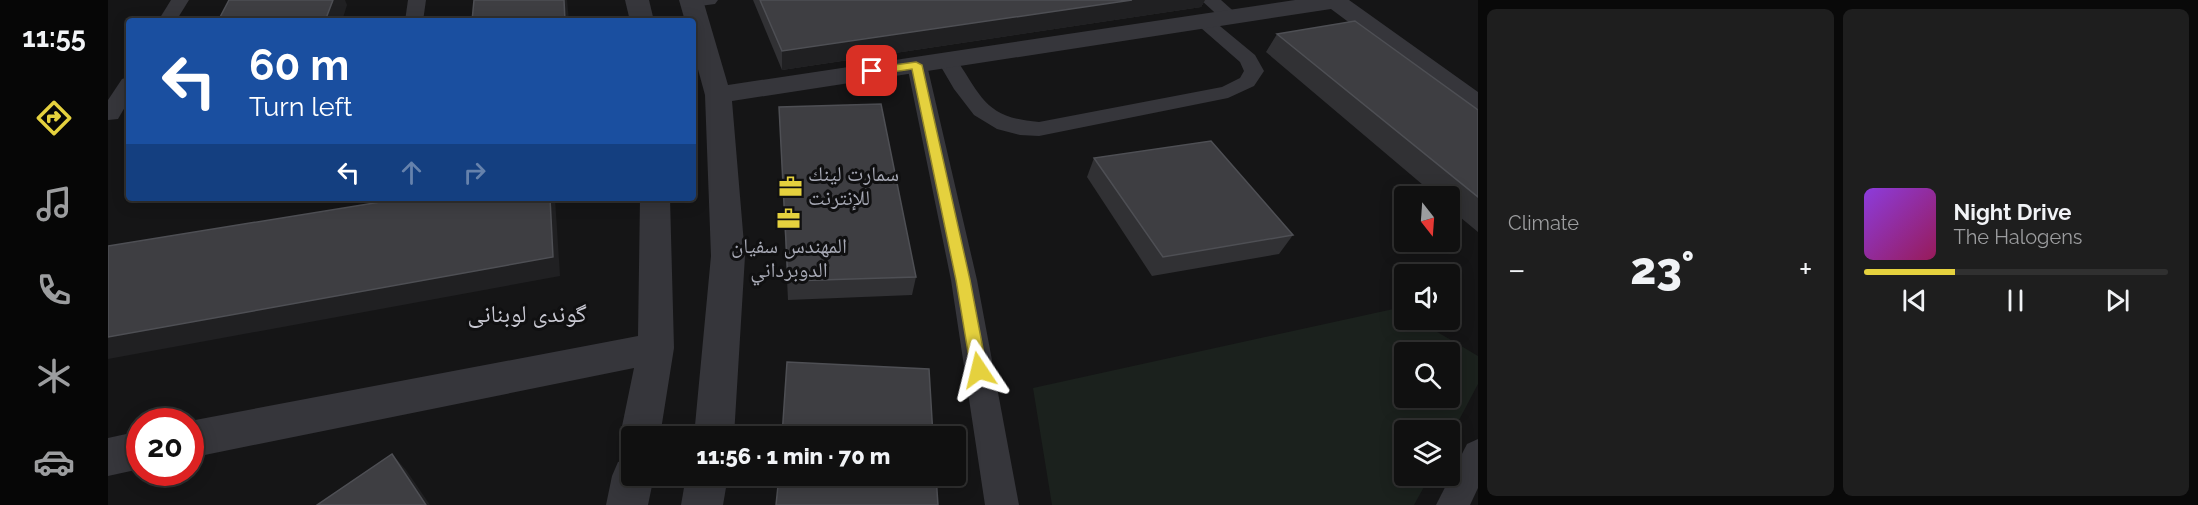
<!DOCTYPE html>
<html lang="en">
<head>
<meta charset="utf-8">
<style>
  body { margin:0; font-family:Raleway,"Noto Naskh Arabic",sans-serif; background:#1e1e1e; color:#f1f3f6; height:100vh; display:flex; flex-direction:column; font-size:22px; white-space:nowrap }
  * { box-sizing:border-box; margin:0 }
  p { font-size:20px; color:#9c9d9f }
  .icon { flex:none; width:33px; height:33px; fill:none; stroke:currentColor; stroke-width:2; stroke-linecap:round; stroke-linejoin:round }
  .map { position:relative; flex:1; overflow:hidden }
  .details { display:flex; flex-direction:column; gap:9px; padding:9px; background:#090909; width:720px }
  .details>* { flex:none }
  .hud { position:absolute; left:18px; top:18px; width:570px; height:183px; border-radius:6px; box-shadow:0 3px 15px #0003,0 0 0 2px #303030; background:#1a4fa0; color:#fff; overflow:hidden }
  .needle { width:39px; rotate:163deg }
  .tools { position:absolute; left:1286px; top:186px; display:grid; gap:12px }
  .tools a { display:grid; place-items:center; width:66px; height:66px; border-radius:6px; background:#101010; box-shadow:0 3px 15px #0003,0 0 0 2px #303030; font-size:30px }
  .speed { position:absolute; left:18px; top:408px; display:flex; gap:12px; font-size:30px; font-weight:700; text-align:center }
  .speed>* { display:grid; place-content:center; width:78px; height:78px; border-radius:50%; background:#101010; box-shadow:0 3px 15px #0003,0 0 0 2px #303030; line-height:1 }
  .speed .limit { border:9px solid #d22; background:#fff; color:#111 }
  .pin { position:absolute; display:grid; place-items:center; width:51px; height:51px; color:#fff; margin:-26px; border-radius:12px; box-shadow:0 3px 9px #0006 }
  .me { position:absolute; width:66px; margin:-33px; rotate:350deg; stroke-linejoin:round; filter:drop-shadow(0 0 4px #0008) }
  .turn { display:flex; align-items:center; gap:21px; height:126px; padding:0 24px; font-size:27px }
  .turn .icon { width:78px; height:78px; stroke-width:2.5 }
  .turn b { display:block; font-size:42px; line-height:51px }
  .lanes { display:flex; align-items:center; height:57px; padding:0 24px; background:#0003; justify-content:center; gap:30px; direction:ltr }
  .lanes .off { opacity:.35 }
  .big { font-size:45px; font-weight:800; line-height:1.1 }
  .details .widget { flex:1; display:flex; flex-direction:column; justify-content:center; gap:9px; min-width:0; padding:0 21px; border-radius:9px; background:#1e1e1e }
  .song { display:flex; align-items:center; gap:18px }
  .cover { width:72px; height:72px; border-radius:9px; background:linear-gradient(135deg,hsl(270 70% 55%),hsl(330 70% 35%)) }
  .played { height:6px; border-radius:3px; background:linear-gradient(90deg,#e5d13e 30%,#303030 30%) }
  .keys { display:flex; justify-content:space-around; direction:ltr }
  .heat { display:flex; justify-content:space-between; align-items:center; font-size:33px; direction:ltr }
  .details .tiles { flex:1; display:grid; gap:9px; grid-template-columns:repeat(2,1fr) }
  .trip { position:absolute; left:513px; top:426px; width:345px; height:60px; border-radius:6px; background:#101010; box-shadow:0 3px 15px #0003,0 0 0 2px #303030; font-weight:800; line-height:60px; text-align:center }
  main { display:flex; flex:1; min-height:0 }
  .dock { display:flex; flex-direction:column; width:108px; justify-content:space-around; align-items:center; background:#060606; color:#9c9d9f }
  .dock .icon { width:42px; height:42px }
  .dock .active { color:#e5d13e }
  .dock b { font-size:27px; color:#f1f3f6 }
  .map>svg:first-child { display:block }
  .green { fill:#1b211d; fill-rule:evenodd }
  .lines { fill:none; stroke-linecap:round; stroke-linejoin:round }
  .service { fill:#36363b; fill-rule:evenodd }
  .minor { fill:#36363b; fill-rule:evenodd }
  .wall { fill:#313134 }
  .shaded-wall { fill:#202022 }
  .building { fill:#3e3e42; stroke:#4e4f54; stroke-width:1.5 }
  .route { fill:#e5d13e; stroke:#958828; stroke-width:1.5 }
  .labels { text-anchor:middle; stroke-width:6; stroke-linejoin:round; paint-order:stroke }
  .poi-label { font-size:21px; fill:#a7a9b5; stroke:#101011; text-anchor:start }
  .quarter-label { font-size:24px; fill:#c8c8d2; stroke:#101011 }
</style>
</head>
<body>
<main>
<nav class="dock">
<b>11:55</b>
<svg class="icon active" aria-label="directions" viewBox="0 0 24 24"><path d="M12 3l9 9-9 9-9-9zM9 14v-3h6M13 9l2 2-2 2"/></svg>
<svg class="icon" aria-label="music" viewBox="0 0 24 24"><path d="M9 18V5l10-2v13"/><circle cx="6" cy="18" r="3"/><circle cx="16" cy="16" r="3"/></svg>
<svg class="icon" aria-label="phone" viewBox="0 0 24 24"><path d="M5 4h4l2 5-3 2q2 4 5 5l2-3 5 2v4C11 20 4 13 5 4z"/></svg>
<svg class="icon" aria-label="climate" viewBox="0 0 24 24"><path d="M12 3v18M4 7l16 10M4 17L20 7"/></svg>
<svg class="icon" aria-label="car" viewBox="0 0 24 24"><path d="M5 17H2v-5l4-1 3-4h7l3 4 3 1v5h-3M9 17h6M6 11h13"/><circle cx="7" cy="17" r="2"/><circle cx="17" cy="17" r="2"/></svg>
</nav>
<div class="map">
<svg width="1370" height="505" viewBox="0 0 1370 505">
  <rect width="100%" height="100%" fill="#151516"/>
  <path class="green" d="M1290,308L1296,312V320H1309L1370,356V384L1341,439V430H1296V476H1322L1306,505H944L925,388ZM1296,352H1341V398H1296Z"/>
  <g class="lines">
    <g class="service">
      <polygon points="63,0 81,0 68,21 50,21"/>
      <polygon points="300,0 318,0 315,21 297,21"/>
      <polygon points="576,0 610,0 607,4 584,7 578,6"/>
      <polygon points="1093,0 1113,0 1132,17 1130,21 1116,21"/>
      <path d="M1094,15L1101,17L1147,55L1156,71L1146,86L1120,98L931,136L912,135L889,129L866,115L846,89L829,60L832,56H846C874,96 876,118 931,122L1114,87L1132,78L1136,71L1132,62L1085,21L1087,17Z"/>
      <polygon points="809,59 816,61 819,65 869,280 911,505 877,505 843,280 799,65 802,61"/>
      <polygon points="21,77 21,100 10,119 0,120 0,100 14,79"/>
      <polygon points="1370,439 1370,488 1362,505 1328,505 1359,444"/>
    </g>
    <g class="minor">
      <polygon points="517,0 541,0 546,21 522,21"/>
      <polygon points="571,0 595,0 620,85 1187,0 1241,0 1370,92 1370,114 1360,111 1223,9 624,101 637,256 626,436 586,436 603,256 597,95 585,51 585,21 577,21"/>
      <polygon points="532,198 562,198 566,348 552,436 524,436 524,451 518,449 512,436 526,368 82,458 82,421 530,336"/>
      <polygon points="32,431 32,469 0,476 0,438"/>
      <polygon points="524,457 524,476 546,476 540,505 498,505 504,476 510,462"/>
      <polygon points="578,476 620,476 615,505 573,505"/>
    </g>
  </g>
  <g class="wall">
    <polygon points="645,0 1097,0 1093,7 674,70"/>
    <polygon points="1169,34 1370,110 1370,232 1341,208 1341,196 1328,196 1158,52"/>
    <polygon points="671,107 808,277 804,295 680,300"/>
    <polygon points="986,158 1185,235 1171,254 1044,276 979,177"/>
  </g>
  <g class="shaded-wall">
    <polygon points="225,0 237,0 239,5 234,21 217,21"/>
    <polygon points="456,0 459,0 461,21 457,21"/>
    <polygon points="1024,0 1097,0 1093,7 674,70 674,51"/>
    <polygon points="442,198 447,198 452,276 0,359 0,337"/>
    <polygon points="284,454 298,470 322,505 318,505"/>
  </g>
  <g class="building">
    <polygon points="121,0 225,0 217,21 110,21"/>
    <polygon points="366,0 456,0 457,21 364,21"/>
    <polygon points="652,0 1024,0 674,51"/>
    <polygon points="1247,21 1370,110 1370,197 1169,34"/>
    <polygon points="773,104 808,277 680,281 671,107"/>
    <polygon points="1103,141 1185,235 1055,257 986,158"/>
    <polygon points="297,198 442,198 445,257 0,337 0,246"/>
    <polygon points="679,362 821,369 825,436 674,436"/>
    <polygon points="284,454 318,505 209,505"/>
    <polygon points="671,476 828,476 830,505 668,505"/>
  </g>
  <polygon class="route" points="808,62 814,65 862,280 879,370 877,375 871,377 866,375 863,370 848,280 804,69 764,75 759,71 764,68"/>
  <defs>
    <symbol id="office-bare" viewBox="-9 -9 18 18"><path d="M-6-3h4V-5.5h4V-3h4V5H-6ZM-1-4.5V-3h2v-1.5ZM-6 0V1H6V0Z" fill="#e5d13e" stroke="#101011" stroke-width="2.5" paint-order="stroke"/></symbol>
  </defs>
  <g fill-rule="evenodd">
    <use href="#office-bare" x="666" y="170" width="33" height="33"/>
    <use href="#office-bare" x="664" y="202" width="33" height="33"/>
  </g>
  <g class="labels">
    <g class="poi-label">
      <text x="700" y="181">سمارت لينك<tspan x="700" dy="24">للإنترنت</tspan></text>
      <text x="681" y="253" text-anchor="middle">المهندس سفيان<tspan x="681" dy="24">الدوبرداني</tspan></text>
    </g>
    <g class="quarter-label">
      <text x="419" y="322">گوندی لوبنانی</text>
    </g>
  </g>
</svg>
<div class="tools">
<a><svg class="needle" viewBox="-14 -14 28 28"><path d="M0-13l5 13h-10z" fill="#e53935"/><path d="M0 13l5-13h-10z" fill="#9c9d9f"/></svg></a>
<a><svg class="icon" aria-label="sound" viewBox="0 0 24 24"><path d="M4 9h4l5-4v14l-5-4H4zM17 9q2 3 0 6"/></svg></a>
<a><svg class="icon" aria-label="search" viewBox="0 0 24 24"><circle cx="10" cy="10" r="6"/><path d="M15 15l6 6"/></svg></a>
<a><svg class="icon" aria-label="layers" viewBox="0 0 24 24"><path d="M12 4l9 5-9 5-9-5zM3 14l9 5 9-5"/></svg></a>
</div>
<div class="speed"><div class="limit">20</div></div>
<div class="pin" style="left:764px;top:71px;background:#d93025"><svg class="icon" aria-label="arrive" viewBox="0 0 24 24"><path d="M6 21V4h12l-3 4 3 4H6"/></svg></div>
<svg class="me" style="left:871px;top:370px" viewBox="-20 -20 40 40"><path d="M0-17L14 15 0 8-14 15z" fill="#e5d13e" stroke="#fff" stroke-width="4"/></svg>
<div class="trip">11:56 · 1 min · 70 m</div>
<div class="hud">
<div class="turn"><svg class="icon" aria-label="left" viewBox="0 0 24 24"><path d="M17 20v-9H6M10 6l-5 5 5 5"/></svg><div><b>60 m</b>Turn left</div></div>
<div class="lanes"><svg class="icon" aria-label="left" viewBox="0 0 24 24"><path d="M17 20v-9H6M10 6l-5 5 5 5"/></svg><svg class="icon off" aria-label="ahead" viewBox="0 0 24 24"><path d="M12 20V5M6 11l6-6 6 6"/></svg><svg class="icon off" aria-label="right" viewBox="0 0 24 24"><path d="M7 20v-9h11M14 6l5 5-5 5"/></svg></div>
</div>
</div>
<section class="details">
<div class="tiles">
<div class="widget"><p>Climate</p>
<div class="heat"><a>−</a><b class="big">23°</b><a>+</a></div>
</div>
<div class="widget">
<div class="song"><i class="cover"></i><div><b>Night Drive</b><p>The Halogens</p></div></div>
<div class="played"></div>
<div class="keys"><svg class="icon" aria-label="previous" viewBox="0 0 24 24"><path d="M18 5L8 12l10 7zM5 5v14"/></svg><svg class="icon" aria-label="pause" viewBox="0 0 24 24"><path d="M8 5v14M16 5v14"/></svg><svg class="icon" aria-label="next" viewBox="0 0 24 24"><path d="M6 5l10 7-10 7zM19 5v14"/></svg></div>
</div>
</div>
</section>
</main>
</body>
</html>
